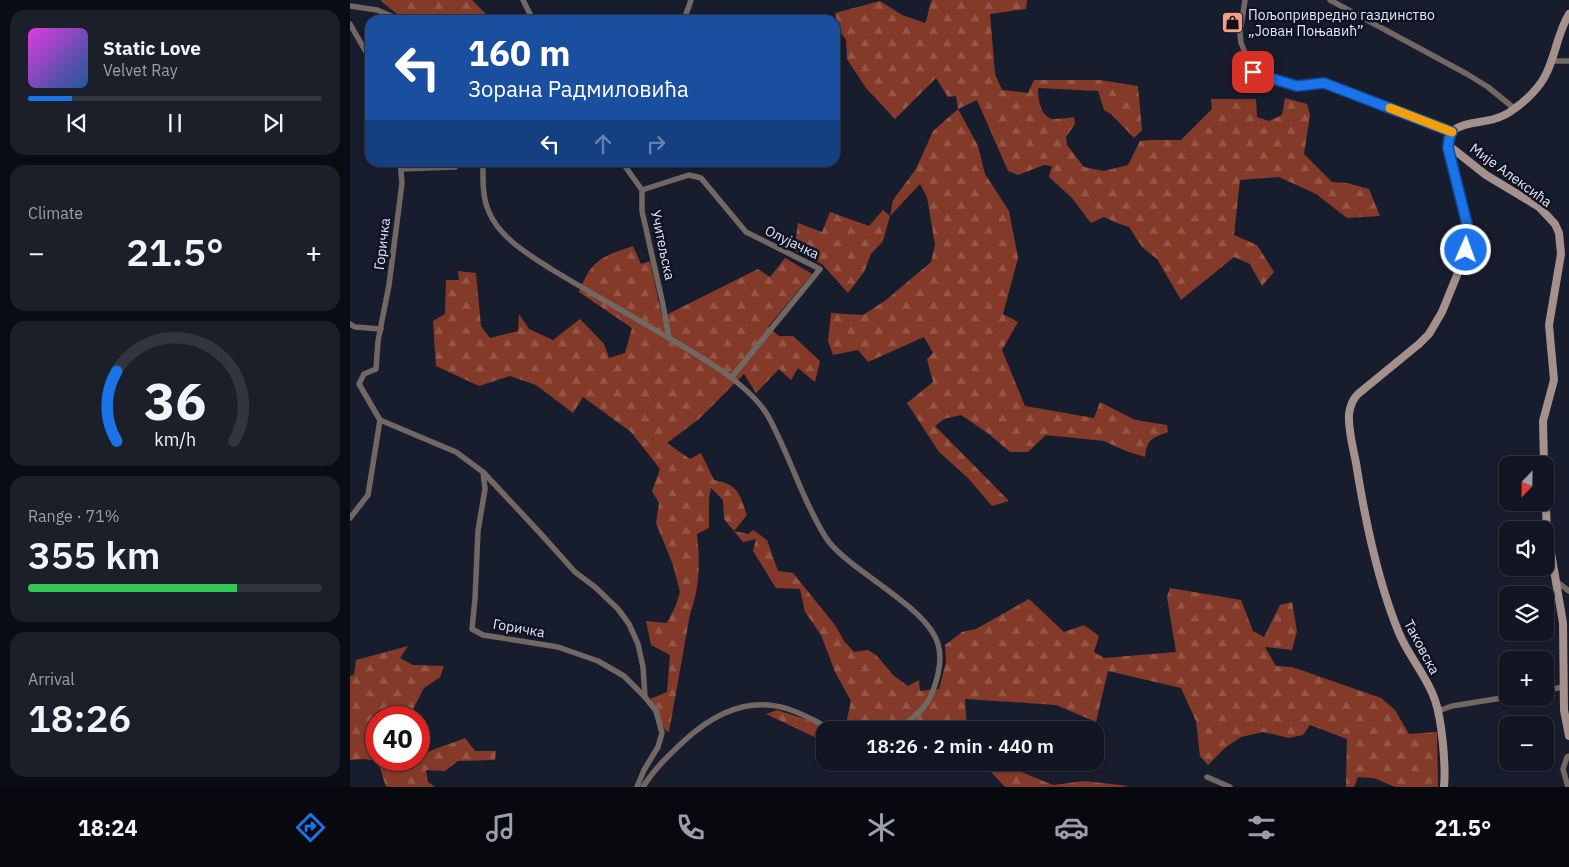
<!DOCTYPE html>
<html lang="en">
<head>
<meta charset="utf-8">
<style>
  body { margin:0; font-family:"IBM Plex Sans",sans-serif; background:#1b1f2a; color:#f1f3f6; height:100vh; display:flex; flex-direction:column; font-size:19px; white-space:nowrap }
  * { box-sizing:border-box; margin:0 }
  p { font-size:16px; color:#9c9fa5 }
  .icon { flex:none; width:28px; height:28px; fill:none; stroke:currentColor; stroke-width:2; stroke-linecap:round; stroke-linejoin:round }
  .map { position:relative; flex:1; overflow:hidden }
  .drawer { display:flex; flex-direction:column; gap:10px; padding:10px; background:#0a0c13; width:350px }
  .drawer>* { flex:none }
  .top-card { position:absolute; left:15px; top:15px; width:475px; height:152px; border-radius:15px; box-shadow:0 1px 4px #0004,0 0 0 1px #313540; background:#1a4fa0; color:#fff; overflow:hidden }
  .needle { width:32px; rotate:202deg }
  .tools { position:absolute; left:1149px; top:456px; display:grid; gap:10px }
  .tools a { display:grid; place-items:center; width:55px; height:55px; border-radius:10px; background:#121622; box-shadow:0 1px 4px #0004,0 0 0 1px #313540; font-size:25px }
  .speed { position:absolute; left:15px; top:706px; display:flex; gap:10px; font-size:25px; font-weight:700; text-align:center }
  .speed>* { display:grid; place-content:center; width:65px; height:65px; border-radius:50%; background:#121622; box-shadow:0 1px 4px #0004,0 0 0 1px #313540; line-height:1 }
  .speed .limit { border:8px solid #d22; background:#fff; color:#111 }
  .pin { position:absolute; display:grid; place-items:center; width:42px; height:42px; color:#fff; margin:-21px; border-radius:10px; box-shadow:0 2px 8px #0006 }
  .me { position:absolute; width:55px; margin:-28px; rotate:2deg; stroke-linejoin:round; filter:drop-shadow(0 0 4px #0008) }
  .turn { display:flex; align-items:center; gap:18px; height:105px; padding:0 20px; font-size:22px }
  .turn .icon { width:65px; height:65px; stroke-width:2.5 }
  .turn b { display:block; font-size:35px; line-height:42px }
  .lanes { display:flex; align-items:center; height:48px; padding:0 20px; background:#0003; justify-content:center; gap:25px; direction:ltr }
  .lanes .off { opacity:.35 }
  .big { font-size:38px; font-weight:600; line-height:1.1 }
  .drawer .card { flex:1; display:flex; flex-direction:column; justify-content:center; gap:8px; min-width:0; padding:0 18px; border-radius:15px; background:#1b1f2a }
  .drawer .dial { align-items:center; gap:0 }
  .dial svg { height:130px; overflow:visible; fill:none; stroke:#313540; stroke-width:7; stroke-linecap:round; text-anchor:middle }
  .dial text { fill:#f1f3f6; stroke:none }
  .song { display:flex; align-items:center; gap:15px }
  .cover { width:60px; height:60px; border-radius:8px; background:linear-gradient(135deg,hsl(300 70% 55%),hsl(210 70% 35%)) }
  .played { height:5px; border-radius:2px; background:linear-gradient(90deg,#1a73e8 15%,#313540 15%) }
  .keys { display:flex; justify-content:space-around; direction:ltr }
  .heat { display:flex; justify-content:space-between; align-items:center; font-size:28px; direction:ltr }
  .charge { height:8px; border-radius:4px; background:linear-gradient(90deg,#34c759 71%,#313540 0) }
  .trip { position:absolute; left:466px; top:721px; width:288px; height:50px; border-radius:15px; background:#121622; box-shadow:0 1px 4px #0004,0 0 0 1px #313540; font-weight:600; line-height:50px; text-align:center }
  .dock { display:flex; height:80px; justify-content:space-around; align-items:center; background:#07090e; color:#9c9fa5 }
  .dock .icon { width:35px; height:35px }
  .dock .active { color:#1a73e8 }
  .dock b { font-size:22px; color:#f1f3f6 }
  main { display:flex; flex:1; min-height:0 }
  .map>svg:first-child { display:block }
  .forest { fill:url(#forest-firs) }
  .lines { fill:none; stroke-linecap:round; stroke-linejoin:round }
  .street { stroke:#736764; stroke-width:5.5 }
  .secondary { stroke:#a4918c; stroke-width:8 }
  .route-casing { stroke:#114b97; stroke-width:12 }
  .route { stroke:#1a73e8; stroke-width:9 }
  .slow { stroke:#f59e0b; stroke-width:9 }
  .labels { text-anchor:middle; stroke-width:5; stroke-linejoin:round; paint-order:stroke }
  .poi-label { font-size:14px; fill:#e3e7f4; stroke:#0f1324; text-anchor:start }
  .street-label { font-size:14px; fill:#e3e7f4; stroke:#0f1324 }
</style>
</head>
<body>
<main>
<section class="drawer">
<div class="card">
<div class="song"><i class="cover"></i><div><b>Static Love</b><p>Velvet Ray</p></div></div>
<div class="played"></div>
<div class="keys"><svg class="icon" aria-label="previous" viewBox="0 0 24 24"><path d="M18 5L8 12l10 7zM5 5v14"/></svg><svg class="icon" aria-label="pause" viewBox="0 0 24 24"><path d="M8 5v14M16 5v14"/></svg><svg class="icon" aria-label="next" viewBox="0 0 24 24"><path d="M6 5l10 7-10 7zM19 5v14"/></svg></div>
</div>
<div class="card"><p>Climate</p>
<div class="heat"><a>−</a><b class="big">21.5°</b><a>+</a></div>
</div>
<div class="card dial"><svg viewBox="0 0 100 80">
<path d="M14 69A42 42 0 1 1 86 69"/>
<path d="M14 69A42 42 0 0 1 14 26" stroke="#1a73e8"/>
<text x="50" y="56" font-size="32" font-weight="700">36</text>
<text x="50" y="72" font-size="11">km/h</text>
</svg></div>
<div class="card"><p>Range · 71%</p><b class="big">355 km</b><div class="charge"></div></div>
<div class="card"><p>Arrival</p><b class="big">18:26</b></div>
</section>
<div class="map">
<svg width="1219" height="787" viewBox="0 0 1219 787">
  <defs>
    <pattern id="forest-firs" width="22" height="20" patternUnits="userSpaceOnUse" patternTransform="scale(1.25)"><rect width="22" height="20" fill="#843a28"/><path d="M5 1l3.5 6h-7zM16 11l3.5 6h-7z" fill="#955648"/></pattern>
  </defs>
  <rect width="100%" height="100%" fill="#181d2e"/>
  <g class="forest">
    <polygon points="30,0 122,0 142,20 54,20"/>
    <path d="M582,0H677L676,9L640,14L645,74L652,90L678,93L684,80H750L788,86L792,130L784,138L762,115L754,110L748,91L688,88C688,98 690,117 703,119C709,119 717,118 724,117L725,124L716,137L717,145L734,167L754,171L778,165L790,141L803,140H831L862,109L861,99H906L907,117L919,121L932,115L935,98L957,104L960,115L954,154L982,182L997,183L1019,189L1030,216L997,218L966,194L929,177L890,180L884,235L907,245L924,272L912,286L900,264L884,257L831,300L807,259L792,247L779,227L767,223L754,217L741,223L722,198L699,177L702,166L694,165L668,175L658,171L627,100L608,109L628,146L635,174L659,211L668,258L653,314L668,322L652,350L675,406L744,418L750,402L785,420L817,425L818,432C802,438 797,439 795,457L776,451L754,441L696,435L678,452H660L639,434L611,415L594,419L585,426L659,501L642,506L618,478L589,452L557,403L583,382L577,359L583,353L574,337L518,362L508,350L483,355L478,341L481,313L513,315L536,300L581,262L585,245L577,197L570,184L540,216L533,241L521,254L514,272L498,293L472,264L444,251L448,223L472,232L480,212L519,226L533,210L540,216L543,200L566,169L583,131L608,109L606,96L598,97L586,78L545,119L516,88L497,59L496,40L489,30L485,13L530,1L552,15L575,23C579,15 578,7 582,0Z"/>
    <path d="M283,246L291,264L300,261L312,317L408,269L420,277L435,258L462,274L418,327L429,336H443L470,361L465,382L448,368L441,380L429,369L406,393L394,374L349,419L317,443L340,459L351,453L364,480C389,485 389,493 397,515L384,531L398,534L403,530L417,540L428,571L443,573L485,625L494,641L504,652L518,650L526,655L544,676L558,686L569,680L570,691L589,689L596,662L595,645L612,632L626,629L679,599L714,632L734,625L749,636L744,652L754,658L826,652L817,597L820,588L891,600L903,631L914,637L930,605L942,602L947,631L942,650L915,647L926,666L942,667L1031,698L1045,710L1059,734L1087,732L1088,787H1045L1024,778L1008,777L1004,787H996L997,739L960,725L953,735L939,738L913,732L891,737L876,747L858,765L850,756L846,721L831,688L758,671L746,722L706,705L615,699L617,730H487L496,724L501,701L485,672L471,635L455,612L450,589L426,588L403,551L406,539L393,542L374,519L373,500L361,488L359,499V528L347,534C350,561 350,588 340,614L319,732L315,730L300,699L317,692L320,655L301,645L296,621L317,623L326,605L330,592L323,565L306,523L309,503L302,491L310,469L281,432L233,397L223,413L186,385L160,376L129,386L86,366L83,321L95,314L96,280H109L108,271L126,273L131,326L140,338L168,331L169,314L179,329L203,340L230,319L254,344L259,358L275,353L282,328L229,292C242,259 251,257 283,246Z"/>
    <path d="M58,646L50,658L63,665L94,666L90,677L74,688L59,717H45L40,716L26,718V760H56L59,764L65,760H69V757C82,748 99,745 115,738L125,751H146L145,760L108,761L95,771L76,770L78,782L85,787H36L28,761L14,759L0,760V676L4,675L6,660Z"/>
    <polygon points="427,710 464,722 480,730 475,730 475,742 416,714"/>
    <polygon points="619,763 666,763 669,771 703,785 735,781 779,786 772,787 655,787 637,768"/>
  </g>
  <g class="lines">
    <g class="street">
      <polyline points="173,0 183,20"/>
      <polyline points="895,0 890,33 891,43 902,69 905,73 947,86 974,83 1102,132"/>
      <polyline points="980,0 1117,74 1138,87 1165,109"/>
      <polyline points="0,6 27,10 51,20"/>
      <polyline points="334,20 341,0"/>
      <polyline points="0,24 20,59"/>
      <polyline points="1201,61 1219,61"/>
      <polyline points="50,162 52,183 39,285 28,341 26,369 14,374 9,384 30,420 106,452 133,472 135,489 128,531 125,599 122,629 133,635 208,647 248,661 274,676 295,697"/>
      <path d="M133,162C133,178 132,197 139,212C150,238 178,254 201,269C234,289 268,308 302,328C338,350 396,379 418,416C433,443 444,474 457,502C464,516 470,530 479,542C505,574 577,607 588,644C591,654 590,665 588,674C581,705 571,712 547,730"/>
      <polyline points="272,162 292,190 292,211 312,300 319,338"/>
      <polyline points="51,169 105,167"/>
      <polyline points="292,190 339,175 351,178 396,232 470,269 381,378"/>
      <polyline points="0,324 5,327 31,329"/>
      <polyline points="134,473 190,533 225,572 245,587 268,609 279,624 288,644 293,667 295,697 306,711 312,733 308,747 294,770 287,787"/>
      <polyline points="0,518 18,495 30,420"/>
      <polyline points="1206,581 1219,591"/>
      <polyline points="1195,690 1214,687"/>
      <polyline points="1088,711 1102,706 1158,697"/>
      <polyline points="857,777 880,787"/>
      <path d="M293,787C304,769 319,755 334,741C363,714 398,696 438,709C454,714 469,723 483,730"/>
      <polyline points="1218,787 1213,769 1217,757 1219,756"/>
    </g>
    <g class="secondary">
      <polyline points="1098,145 1136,175 1189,207 1205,224 1209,233 1211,254 1199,325 1204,380 1193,421 1194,465"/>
      <polyline points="1195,489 1197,529 1213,623 1214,710 1219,736"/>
      <path d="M1094,787C1096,766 1092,720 1085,700C1077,676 1059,657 1049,633C1027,580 1015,520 1006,463C1003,447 998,430 999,414C1000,406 1003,399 1008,394L1069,344L1079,334L1092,312L1114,258L1117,244L1118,229L1098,152C1094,120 1123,125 1144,119C1151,117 1158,114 1164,109C1177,100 1191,86 1197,72C1206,53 1208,32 1219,14"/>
    </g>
  </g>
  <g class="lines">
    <defs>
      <polyline id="route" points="903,72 907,74 947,86 974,83 1102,132 1099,139 1098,148 1117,224 1118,236 1116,250"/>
    </defs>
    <use href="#route" class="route-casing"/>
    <use href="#route" class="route"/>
    <polyline class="slow" points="1040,108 1102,132"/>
  </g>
  <defs>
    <symbol id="shop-square" viewBox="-11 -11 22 22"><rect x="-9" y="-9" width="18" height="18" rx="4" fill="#f49e89" stroke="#0f1324"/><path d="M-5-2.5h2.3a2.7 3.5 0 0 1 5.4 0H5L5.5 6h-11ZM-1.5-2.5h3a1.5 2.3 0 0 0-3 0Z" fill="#111"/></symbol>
  </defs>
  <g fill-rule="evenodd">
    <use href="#shop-square" x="870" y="10" width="25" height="25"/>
  </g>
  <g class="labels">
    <g class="poi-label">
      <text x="898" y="20">Пољопривредно газдинство<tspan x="898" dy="16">„Јован Поњавић”</tspan></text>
    </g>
    <g class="street-label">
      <text transform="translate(1161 175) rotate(36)" y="5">Мије Алексића</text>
      <text transform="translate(442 242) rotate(26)" y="5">Олујачка</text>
      <text transform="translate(32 244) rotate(-83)" y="5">Горичка</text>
      <text transform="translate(313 245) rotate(78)" y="5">Учитељска</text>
      <text transform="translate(169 628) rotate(10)" y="5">Горичка</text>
      <text transform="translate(1072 647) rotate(62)" y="5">Таковска</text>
    </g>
  </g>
</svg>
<div class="tools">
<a><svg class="needle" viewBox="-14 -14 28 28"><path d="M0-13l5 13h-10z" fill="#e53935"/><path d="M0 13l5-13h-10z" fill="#9c9fa5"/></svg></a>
<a><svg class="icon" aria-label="sound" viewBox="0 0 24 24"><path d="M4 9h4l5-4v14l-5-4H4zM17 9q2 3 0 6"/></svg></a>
<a><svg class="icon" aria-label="layers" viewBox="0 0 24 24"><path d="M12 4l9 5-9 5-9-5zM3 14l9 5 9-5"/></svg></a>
<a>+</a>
<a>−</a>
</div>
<div class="speed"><div class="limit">40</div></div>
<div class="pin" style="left:903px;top:72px;background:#d93025"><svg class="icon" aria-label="arrive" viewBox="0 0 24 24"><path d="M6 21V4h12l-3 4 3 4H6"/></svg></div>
<svg class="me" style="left:1116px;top:250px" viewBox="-20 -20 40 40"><circle r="17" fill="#1a73e8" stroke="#fff" stroke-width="3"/><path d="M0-11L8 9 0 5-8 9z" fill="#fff"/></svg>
<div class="trip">18:26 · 2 min · 440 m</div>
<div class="top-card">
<div class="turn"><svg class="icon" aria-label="left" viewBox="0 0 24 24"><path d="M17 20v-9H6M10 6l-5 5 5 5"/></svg><div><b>160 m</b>Зорана Радмиловића</div></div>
<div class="lanes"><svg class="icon" aria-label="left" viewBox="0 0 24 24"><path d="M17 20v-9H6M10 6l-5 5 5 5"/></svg><svg class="icon off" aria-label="ahead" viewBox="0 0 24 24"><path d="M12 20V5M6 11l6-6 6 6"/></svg><svg class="icon off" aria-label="right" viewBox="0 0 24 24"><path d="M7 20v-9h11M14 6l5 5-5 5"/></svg></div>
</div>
</div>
</main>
<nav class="dock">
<b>18:24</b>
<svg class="icon active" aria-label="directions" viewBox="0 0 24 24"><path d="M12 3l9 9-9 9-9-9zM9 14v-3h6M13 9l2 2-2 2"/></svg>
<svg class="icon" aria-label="music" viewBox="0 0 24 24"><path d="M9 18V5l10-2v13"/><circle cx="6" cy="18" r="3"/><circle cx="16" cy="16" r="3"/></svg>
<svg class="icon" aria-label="phone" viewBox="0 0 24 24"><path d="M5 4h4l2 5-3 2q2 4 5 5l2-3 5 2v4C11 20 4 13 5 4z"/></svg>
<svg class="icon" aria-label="climate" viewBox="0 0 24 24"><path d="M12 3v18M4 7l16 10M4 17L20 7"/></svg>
<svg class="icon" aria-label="car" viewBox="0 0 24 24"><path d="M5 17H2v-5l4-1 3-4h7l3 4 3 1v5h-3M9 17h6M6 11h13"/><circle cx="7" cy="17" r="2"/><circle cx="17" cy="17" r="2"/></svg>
<svg class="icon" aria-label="filters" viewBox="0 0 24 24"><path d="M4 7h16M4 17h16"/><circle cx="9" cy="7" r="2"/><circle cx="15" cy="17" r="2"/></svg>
<b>21.5°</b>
</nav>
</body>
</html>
